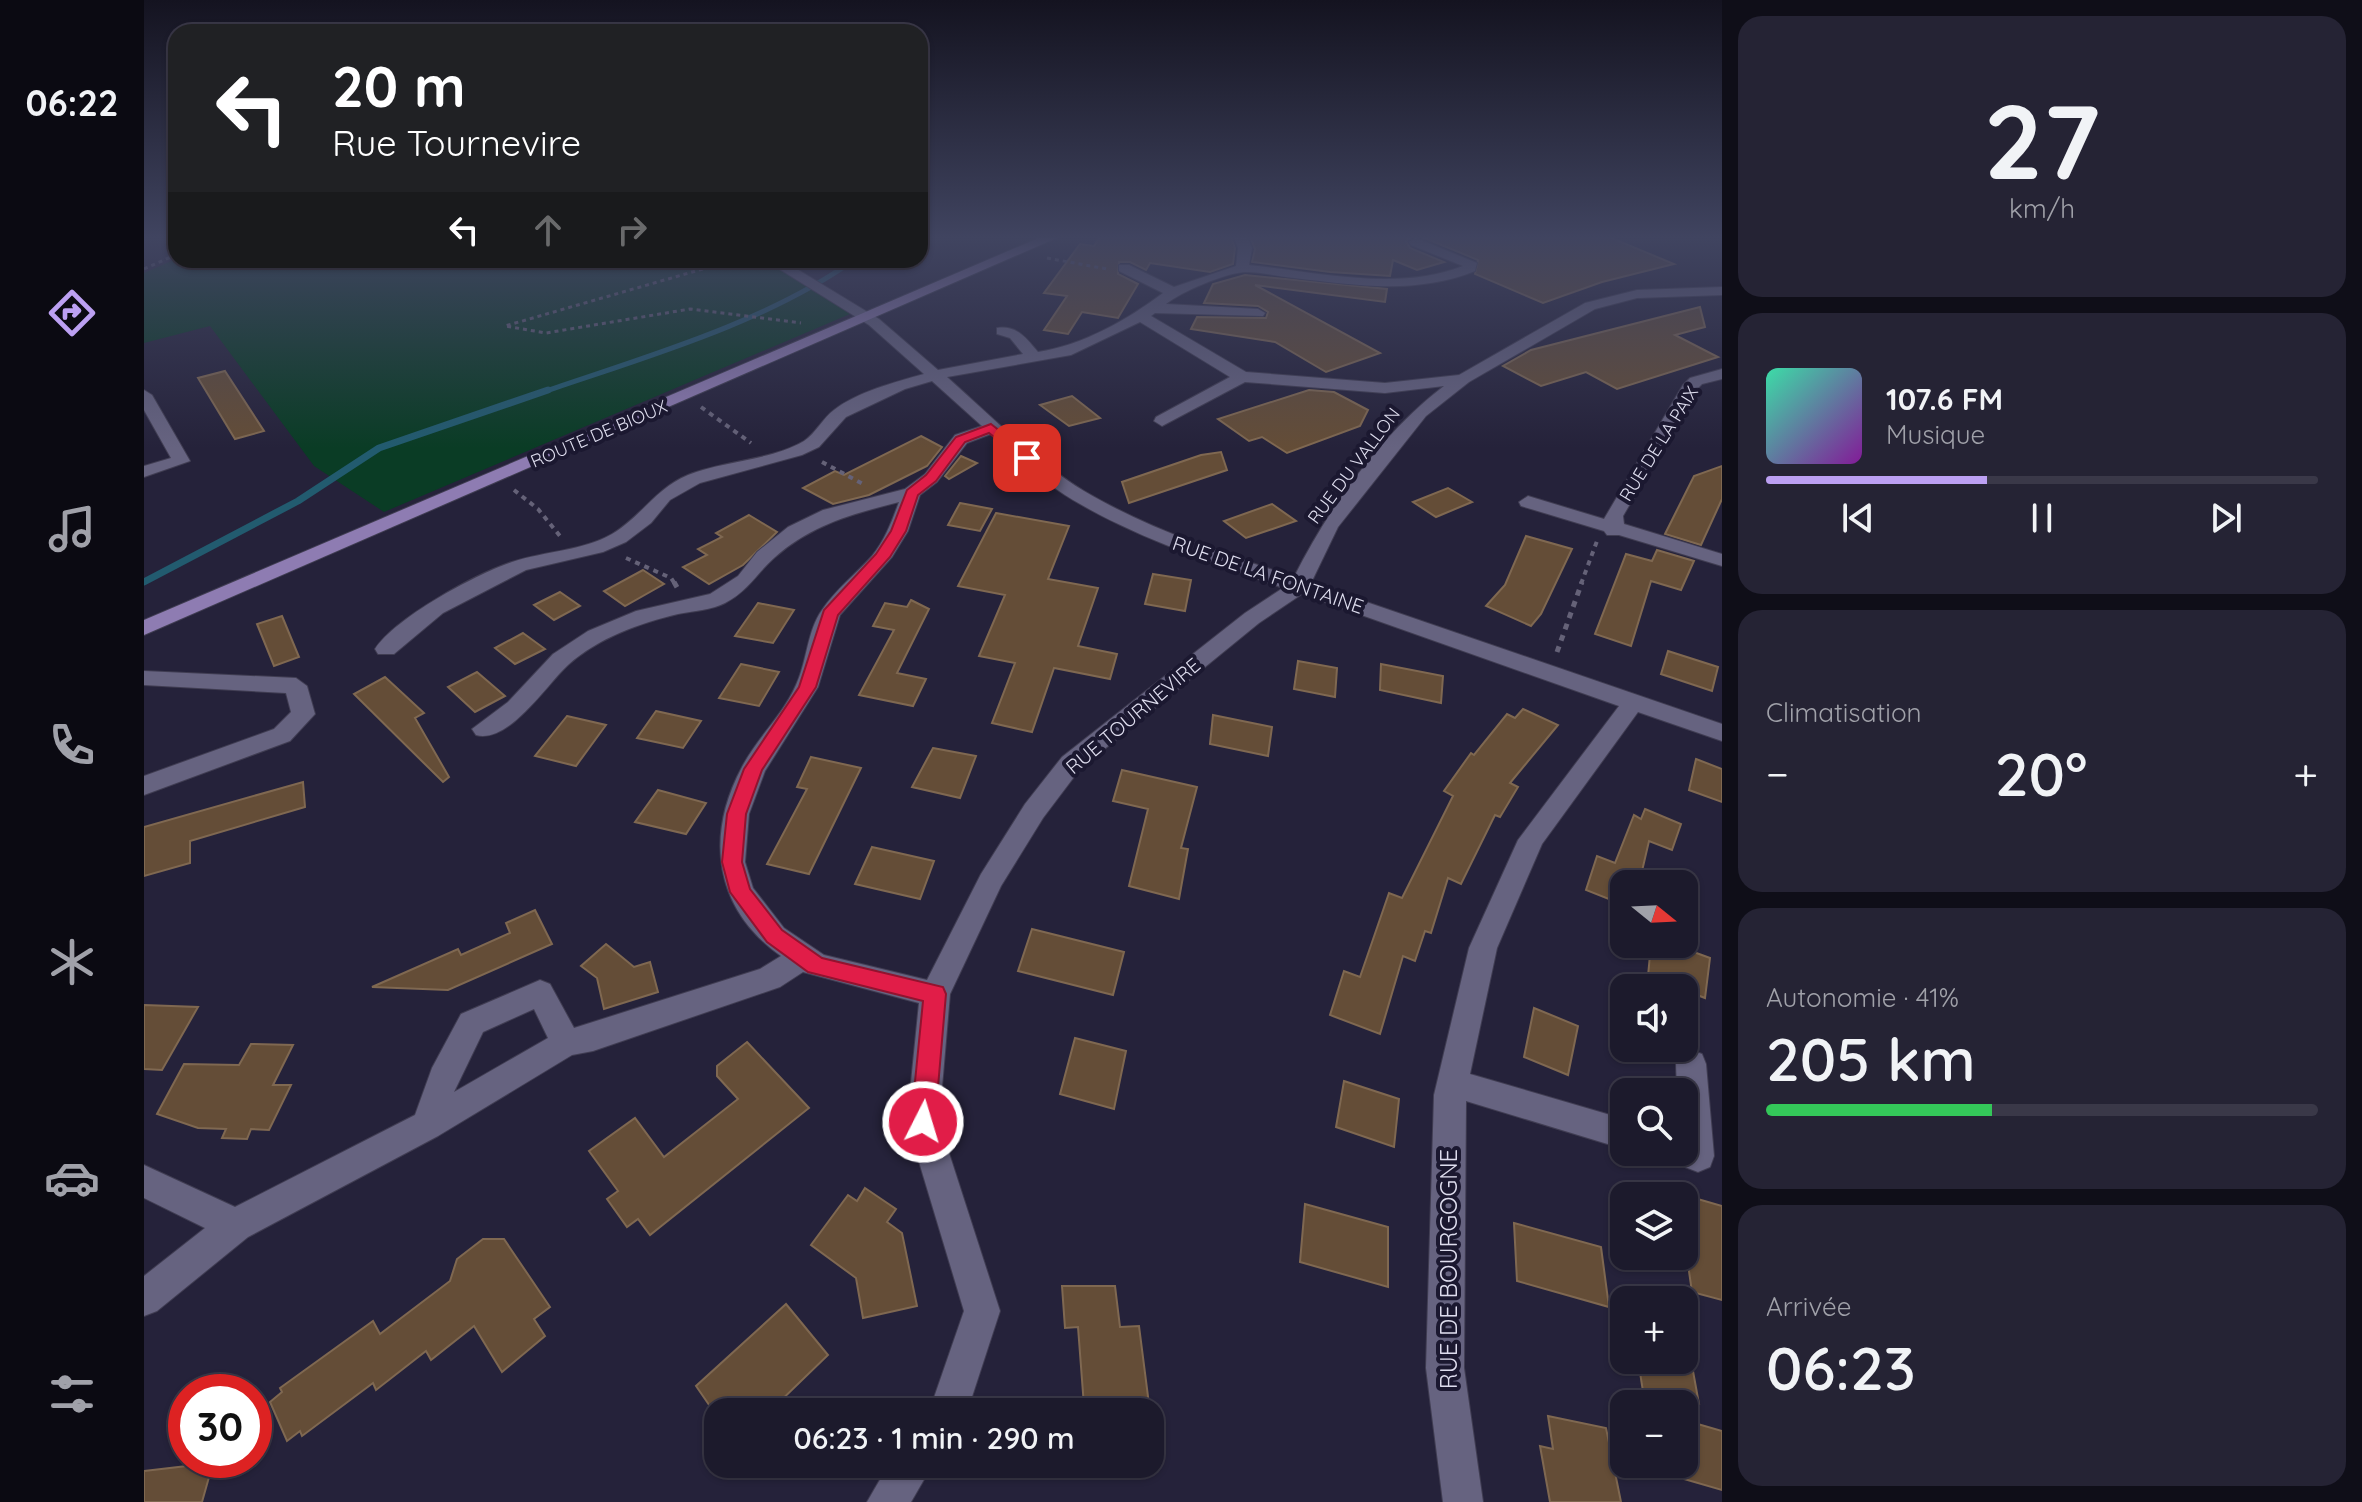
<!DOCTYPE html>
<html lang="fr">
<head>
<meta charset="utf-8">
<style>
  body { margin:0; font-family:Quicksand,sans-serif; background:#252334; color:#f1f3f6; height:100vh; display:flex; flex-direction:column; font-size:30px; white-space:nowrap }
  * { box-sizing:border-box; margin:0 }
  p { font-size:26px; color:#a0a1a9 }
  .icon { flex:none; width:44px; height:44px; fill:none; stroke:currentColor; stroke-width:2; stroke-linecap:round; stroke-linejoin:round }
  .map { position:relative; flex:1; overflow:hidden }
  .panel { display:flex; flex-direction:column; gap:16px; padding:16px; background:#0f0e18; width:640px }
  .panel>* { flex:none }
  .guide { position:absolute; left:24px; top:24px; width:760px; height:244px; border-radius:24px; box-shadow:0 2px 6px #0004,0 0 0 2px #3a3848; background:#202124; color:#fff; overflow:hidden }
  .needle { width:52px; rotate:108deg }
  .tools { position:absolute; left:1466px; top:870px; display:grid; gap:16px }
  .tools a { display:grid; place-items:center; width:88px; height:88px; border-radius:16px; background:#1c1a2c; box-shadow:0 2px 6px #0004,0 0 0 2px #3a3848; font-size:40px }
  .speed { position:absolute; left:24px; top:1374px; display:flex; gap:16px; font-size:40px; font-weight:700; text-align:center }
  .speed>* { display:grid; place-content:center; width:104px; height:104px; border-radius:50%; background:#1c1a2c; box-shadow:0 2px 6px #0004,0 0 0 2px #3a3848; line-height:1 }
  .speed .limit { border:12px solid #d22; background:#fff; color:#111 }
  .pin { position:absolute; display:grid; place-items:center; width:68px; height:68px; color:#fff; margin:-34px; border-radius:16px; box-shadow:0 4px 12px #0006 }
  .me { position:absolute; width:88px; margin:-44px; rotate:5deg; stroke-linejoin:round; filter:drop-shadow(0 0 6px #0008) }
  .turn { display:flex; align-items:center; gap:28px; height:168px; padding:0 32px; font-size:36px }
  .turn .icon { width:104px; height:104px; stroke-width:2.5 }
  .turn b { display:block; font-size:56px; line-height:68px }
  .lanes { display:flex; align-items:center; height:76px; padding:0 32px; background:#0003; justify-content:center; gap:40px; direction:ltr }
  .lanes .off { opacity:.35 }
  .big { font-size:60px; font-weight:600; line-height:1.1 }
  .panel .tile { flex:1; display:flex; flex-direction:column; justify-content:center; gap:12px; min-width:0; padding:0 28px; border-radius:24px; background:#252334 }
  .panel .dial { align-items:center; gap:0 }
  .dial b { font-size:104px; line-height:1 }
  .song { display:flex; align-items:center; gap:24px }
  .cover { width:96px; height:96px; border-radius:12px; background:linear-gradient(135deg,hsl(160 70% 55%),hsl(290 70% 35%)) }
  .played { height:8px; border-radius:4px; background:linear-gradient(90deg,#bca0f2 40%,#3a3848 40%) }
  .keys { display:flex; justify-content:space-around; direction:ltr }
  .heat { display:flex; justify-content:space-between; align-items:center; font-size:44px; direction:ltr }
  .charge { height:12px; border-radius:6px; background:linear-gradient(90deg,#34c759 41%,#3a3848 0) }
  .trip { position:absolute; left:560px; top:1398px; width:460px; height:80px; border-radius:24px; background:#1c1a2c; box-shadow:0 2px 6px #0004,0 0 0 2px #3a3848; font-weight:600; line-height:80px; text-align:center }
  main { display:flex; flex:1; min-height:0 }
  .tabs { display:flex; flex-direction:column; width:144px; justify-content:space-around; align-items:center; background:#0b0a12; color:#a0a1a9 }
  .tabs .icon { width:56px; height:56px }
  .tabs .on { color:#bca0f2 }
  .tabs b { font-size:36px; color:#f1f3f6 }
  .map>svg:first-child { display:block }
  .green { fill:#0a3c25 }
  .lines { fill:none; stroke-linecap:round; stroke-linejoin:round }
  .stream-far1 { stroke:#225b6f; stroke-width:5 }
  .stream { stroke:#225b6f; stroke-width:7 }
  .building { fill:#644d37; stroke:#7f6851; stroke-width:2 }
  .minor-casing { stroke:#403d52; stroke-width:2 }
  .major-casing { stroke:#403d52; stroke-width:2 }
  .path-far2 { stroke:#656278; stroke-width:3; stroke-dasharray:4 4; stroke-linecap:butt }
  .path-far1 { stroke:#656278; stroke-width:4; stroke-dasharray:5 5; stroke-linecap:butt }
  .path { stroke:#656278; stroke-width:5; stroke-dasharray:6 6; stroke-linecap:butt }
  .minor { fill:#666380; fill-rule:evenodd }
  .major { fill:#8e7cb2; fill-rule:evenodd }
  .route { fill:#e11d48; stroke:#92132f; stroke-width:2 }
  .labels { text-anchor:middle; stroke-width:8; stroke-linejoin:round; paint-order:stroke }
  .far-street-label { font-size:18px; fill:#deddee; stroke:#1b1830 }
  .street-label { font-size:20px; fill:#deddee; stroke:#1b1830 }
  .near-street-label { font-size:24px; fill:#deddee; stroke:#1b1830 }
</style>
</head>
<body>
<main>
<nav class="tabs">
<b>06:22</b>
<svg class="icon on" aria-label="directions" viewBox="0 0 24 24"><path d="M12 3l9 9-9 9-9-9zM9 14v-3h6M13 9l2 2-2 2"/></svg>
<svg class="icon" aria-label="music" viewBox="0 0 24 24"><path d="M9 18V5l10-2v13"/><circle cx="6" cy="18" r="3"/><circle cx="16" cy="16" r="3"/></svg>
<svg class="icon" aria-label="phone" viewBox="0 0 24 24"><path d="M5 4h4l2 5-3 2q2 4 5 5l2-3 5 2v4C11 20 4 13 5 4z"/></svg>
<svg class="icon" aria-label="climate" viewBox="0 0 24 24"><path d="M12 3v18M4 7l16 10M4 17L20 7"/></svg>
<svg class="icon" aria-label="car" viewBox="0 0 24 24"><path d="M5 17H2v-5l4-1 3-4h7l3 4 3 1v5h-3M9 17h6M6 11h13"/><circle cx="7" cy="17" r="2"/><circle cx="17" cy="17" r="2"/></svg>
<svg class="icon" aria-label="filters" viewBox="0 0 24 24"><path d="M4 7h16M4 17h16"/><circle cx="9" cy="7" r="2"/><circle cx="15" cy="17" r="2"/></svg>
</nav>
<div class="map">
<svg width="1578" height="1502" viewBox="0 0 1578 1502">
  <rect width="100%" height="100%" fill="#25223a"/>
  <path class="green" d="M32,259L522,260L542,270C618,249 645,270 706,314L240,512L170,466L66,326L0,343V273Z"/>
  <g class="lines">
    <path class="stream-far1" d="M399,392C501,357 621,323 710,260"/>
    <polyline class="stream" points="0,582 154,501 235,448 404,390"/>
  </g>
  <g class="building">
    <polygon points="956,237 1087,237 1091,248 1089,264 1066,272 1006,263 1002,270 986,262 975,262 974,274 994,284 974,318 938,312 924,334 900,330 923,296 900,293 936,244 950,246"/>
    <polygon points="1106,237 1267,237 1262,241 1266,248 1300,262 1273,270 1249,260 1246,276 1186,272 1108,262 1111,249"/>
    <polygon points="1278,237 1465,237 1530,264 1458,282 1399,303 1331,274 1334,260"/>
    <polygon points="1101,275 1243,289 1241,302 1111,285 1236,353 1182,372 1131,342 1047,329 1053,317 1122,318 1124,312 1114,306 1060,303 1069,284"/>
    <polygon points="1556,307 1561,327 1531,335 1574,357 1473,389 1442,372 1397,386 1359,366 1387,350"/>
    <polygon points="81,371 120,431 91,439 54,378"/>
    <polygon points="1165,390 1190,392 1224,410 1216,426 1143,453 1118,437 1105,441 1074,419"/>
    <polygon points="928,396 956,418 925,426 896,405"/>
    <polygon points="777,436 798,447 783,466 725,495 689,504 659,488 691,471 700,475"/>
    <polygon points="1077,452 1083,470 985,503 978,482 1057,455"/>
    <polygon points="817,456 833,463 805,479 801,476"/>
    <polygon points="1578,466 1578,499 1557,545 1521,534 1550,476"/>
    <polygon points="1304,488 1328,502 1292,517 1269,502"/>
    <polygon points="816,503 848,509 836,531 804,525"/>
    <polygon points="1128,504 1152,521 1102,538 1080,521"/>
    <polygon points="852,513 925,526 904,579 954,588 934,646 973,654 966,679 910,668 888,732 848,723 871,663 835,656 861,595 814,586"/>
    <polygon points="605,515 633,532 599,565 565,584 539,567 563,555 554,549 578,537 572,533"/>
    <polygon points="1382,536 1428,549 1397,614 1387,626 1342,606 1361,585"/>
    <polygon points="1513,550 1550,561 1537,590 1507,581 1487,646 1451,634 1482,554 1508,561"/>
    <polygon points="499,570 520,584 481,606 460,591"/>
    <polygon points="1009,574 1047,580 1041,611 1001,604"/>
    <polygon points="416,592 436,606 410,620 390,605"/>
    <polygon points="767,600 785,609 753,673 782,679 769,706 715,695 750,630 729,626 741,603 763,607"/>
    <polygon points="614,603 650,610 629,643 591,636"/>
    <polygon points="138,616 155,657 130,666 113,624"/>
    <polygon points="379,633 401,649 371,664 351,648"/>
    <polygon points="1524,651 1574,667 1568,691 1517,674"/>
    <polygon points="1154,661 1193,668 1191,697 1150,689"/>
    <polygon points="597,664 635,672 615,706 575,698"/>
    <polygon points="1237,664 1299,676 1297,703 1236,690"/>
    <polygon points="333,672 361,696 331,712 304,687"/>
    <polygon points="241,677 280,713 271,718 305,777 299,782 210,694"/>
    <polygon points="1379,709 1414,725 1366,783 1374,787 1356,817 1351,815 1317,884 1304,878 1287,933 1281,931 1271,961 1259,956 1236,1034 1186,1015 1200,971 1216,977 1245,893 1258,898 1309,796 1300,791 1327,753 1330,755 1363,714 1371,718"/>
    <polygon points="512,711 557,721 539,748 493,738"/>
    <polygon points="1069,715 1128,727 1124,756 1066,744"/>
    <polygon points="423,716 462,725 432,766 391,756"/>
    <polygon points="789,748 832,756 816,798 768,787"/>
    <polygon points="667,757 717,768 665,874 623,864 663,789 653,787"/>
    <polygon points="1552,759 1578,769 1578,802 1545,790"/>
    <polygon points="978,770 1053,787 1037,848 1044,849 1035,899 985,886 1004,809 969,801"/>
    <polygon points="159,782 161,807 46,841 46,863 0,876 0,827"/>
    <polygon points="514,790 562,803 542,834 491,822"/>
    <polygon points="1501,809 1537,824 1528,850 1505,841 1495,884 1480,884 1480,905 1442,890 1453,856 1471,863 1490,815 1497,819"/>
    <polygon points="728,847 790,861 776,899 711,884"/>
    <polygon points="391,910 408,944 304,990 228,987 314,949 317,955 366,933 362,923"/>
    <polygon points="888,929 980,952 969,995 874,971"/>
    <polygon points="462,944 490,967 506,962 514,992 460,1009 453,978 437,966"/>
    <polygon points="1507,944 1528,944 1566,958 1561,998 1504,976"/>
    <polygon points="0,1005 54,1007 18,1070 0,1069"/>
    <polygon points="1390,1008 1434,1026 1424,1075 1380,1057"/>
    <polygon points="931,1038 982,1051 970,1109 916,1094"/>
    <polygon points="603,1042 665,1108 506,1235 494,1219 483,1227 463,1199 474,1191 445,1151 491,1118 520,1157 594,1099 573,1076 573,1066"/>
    <polygon points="107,1044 149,1045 129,1085 147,1085 125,1130 107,1129 103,1139 78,1138 82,1129 54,1128 13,1114 40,1064 95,1065"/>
    <polygon points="1200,1081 1255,1099 1250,1147 1192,1127"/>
    <polygon points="721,1188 752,1209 743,1222 758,1233 773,1306 719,1318 712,1278 667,1245 704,1195 713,1201"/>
    <polygon points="1540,1195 1578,1206 1578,1300 1548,1292 1540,1237"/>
    <polygon points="1161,1204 1244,1227 1244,1287 1156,1262"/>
    <polygon points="1370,1223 1457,1247 1465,1307 1373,1281"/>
    <polygon points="339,1239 360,1239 406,1307 390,1319 401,1336 358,1372 330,1326 287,1360 282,1351 232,1390 229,1383 158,1436 156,1431 143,1441 126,1402 138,1392 136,1388 229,1321 236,1334 306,1281 313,1259"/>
    <polygon points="918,1286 971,1286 976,1327 995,1326 1006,1412 950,1412 950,1406 940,1406 934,1327 921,1328"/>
    <polygon points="642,1304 684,1355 625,1412 570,1412 552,1386"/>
    <polygon points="1494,1360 1547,1360 1555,1404 1501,1404"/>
    <polygon points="1404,1416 1462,1428 1477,1502 1406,1502 1396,1446 1409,1449"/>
    <polygon points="1540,1420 1578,1431 1578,1490 1540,1479"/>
    <polygon points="69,1463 58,1502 0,1502 0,1471"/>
  </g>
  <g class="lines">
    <defs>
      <g id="minor">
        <path d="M1090,237H1103L1108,248L1105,265C1173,272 1254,292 1319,266L1267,245L1265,242L1272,238L1333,263L1331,271C1272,295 1211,285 1150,278C1134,276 1116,272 1101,272C1081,273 1037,292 1022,304L1114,309L1121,313L1119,316L1011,313L1007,316L1102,372L1241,383L1315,375L1441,303L1493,290L1578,287V295L1493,298L1451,309L1325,382L1282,416L1194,527L1167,583L1578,724V741L1494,712L1398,844L1353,948L1326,1074L1480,1119V1149L1322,1101L1320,1368L1339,1502H1299L1282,1368L1290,1095L1325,948L1374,840L1475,706L1158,594L1115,623L936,769L899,818L857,886L806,994L795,1122L856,1311L823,1412H785L820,1311L763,1122L775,1003L659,972L636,987L449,1051L428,1055L294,1136L104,1237L13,1311L0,1316V1276L61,1228L0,1198V1165L91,1207L271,1115L288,1068L317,1014L396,980L406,984L430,1028L616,969L637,956C570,909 561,836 598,767C613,738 639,715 652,685C663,662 663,631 678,610C691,590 712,574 728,556C741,540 748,521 755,502C708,514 667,525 630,558C613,573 603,592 581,603C568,610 549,611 534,614C496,623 454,638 424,665C403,684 365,744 332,735L328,729L364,702L409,654L444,631L492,611L566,594L594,576L613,552L644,527L679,510L761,489L781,474L811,435L838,426L788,381L761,389L702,417L675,447L658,455L556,483L526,500L507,523L482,542L459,552L382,570L299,613L250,654H234L231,649C252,617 332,574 368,562C401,551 438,551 468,534C497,517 512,488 544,475C581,460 626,461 660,441C672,433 679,418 690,410C713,392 751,382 780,374L725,325L621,260H638L735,319L794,370L879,354L866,338L853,334V328C873,325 882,338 894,352C939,345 983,320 1019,293L975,271V265H985L1030,287L1092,266L1094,248ZM996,322L1086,377L1012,417L1010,421L1018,426L1101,382L1241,393L1300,386C1238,433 1184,509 1150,577C1078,553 1006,530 940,491C890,460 847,416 803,377L927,355ZM847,434C873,457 899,482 929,500C995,539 1067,562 1139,588L1101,613L918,757L881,804L837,874L783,980L680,955L640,928L609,888L601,862L605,814L621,771L674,687L696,615L748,557L764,531L776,495L793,482L823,443ZM390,1009L404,1038L310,1092L339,1032Z"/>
        <polygon points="1578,369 1578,379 1558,384 1552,390 1479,516 1480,524 1578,554 1578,566 1475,535 1463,535 1460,531 1377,506 1375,502 1384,496 1460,519 1539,385 1546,378"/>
        <polygon points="0,390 8,395 46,461 0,477 0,466 27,458 0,410"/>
        <polygon points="0,671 152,678 163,686 171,714 146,741 0,795 0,776 130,729 147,712 142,693 0,685"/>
        <polygon points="1547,1050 1558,1054 1562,1064 1570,1156 1566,1167 1554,1172 1528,1162 1524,1152 1540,1152 1540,1092 1533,1092 1532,1064 1536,1054"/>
        <polygon points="745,1464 789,1464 767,1502 723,1502"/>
      </g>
      <polygon id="major" points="897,237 915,237 0,635 0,620"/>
    </defs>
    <use href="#minor" class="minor-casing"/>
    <use href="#major" class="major-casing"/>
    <g class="path-far2">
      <polyline points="903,258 963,269"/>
      <polyline points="606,263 576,264 361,326 402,333 546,309 657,323"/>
      <polyline points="0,269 29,256 31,249 23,237"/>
    </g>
    <g class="path-far1">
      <polyline points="557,407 607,443"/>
      <polyline points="678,462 719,484"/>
      <polyline points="370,490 394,509 416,536"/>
      <polyline points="482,558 527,578 531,584"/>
      <polyline points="1437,584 1453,541"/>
    </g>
    <g class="path">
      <polyline points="530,582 534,589"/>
      <polyline points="1413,652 1438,582"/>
    </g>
    <use href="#minor" class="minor"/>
    <use href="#major" class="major"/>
  </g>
  <linearGradient id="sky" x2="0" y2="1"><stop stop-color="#141320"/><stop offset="0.53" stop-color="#404460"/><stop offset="1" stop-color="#404460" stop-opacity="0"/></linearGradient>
  <rect width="1578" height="448" fill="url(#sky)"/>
  <polygon class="route" points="847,424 890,458 879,461 845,433 821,442 792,481 774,495 762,531 746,557 694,615 672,687 618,770 602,814 598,862 606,889 638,930 678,958 799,987 802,994 791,1122 788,1130 779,1133 771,1130 767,1122 779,1001 664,972 623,942 586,892 578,862 583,814 600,769 655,687 680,610 732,554 747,531 763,490 782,475 812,437"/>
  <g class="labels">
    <g class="far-street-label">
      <text transform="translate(455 434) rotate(-23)" y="6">ROUTE DE BIOUX</text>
      <text transform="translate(1515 444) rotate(-58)" y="6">RUE DE LA PAIX</text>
      <text transform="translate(1210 466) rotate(-53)" y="6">RUE DU VALLON</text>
    </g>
    <g class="street-label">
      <text transform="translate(1124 575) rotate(19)" y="7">RUE DE LA FONTAINE</text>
      <text transform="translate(989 716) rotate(-40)" y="7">RUE TOURNEVIRE</text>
    </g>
    <g class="near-street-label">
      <text transform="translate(1305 1269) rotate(-90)" y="8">RUE DE BOURGOGNE</text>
    </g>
  </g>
</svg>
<div class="tools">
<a><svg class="needle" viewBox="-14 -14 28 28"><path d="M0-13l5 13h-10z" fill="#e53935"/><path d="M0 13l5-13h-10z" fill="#a0a1a9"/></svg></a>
<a><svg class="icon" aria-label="sound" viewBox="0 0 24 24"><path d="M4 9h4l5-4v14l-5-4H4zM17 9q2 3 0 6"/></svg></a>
<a><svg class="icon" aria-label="search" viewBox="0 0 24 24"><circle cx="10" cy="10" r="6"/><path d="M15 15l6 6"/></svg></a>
<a><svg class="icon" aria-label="layers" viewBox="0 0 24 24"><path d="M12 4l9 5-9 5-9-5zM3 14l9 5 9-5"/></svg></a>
<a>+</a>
<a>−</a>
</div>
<div class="speed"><div class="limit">30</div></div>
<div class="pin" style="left:883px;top:458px;background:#d93025"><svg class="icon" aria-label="arrive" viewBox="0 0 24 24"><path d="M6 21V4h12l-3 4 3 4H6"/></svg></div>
<svg class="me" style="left:779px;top:1122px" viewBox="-20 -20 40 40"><circle r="17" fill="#e11d48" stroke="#fff" stroke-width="3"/><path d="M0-11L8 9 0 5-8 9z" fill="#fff"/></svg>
<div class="trip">06:23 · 1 min · 290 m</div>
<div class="guide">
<div class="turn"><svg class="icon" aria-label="left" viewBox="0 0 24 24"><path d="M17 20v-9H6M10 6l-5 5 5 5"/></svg><div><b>20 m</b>Rue Tournevire</div></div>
<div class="lanes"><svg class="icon" aria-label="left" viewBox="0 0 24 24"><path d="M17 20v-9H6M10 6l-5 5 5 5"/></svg><svg class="icon off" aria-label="ahead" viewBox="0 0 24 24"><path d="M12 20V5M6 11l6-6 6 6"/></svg><svg class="icon off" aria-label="right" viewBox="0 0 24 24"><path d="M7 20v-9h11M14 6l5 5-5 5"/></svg></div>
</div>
</div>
<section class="panel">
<div class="tile dial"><b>27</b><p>km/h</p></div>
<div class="tile">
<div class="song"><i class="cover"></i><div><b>107.6 FM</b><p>Musique</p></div></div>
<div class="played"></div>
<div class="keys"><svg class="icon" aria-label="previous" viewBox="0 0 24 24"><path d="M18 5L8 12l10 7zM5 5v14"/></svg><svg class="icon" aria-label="pause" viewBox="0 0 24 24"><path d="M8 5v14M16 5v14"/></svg><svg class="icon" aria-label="next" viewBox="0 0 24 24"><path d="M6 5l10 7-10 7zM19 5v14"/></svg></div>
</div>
<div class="tile"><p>Climatisation</p>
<div class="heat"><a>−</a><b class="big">20°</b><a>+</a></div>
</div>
<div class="tile"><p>Autonomie · 41%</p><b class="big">205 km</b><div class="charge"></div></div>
<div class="tile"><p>Arrivée</p><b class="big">06:23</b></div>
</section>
</main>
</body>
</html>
